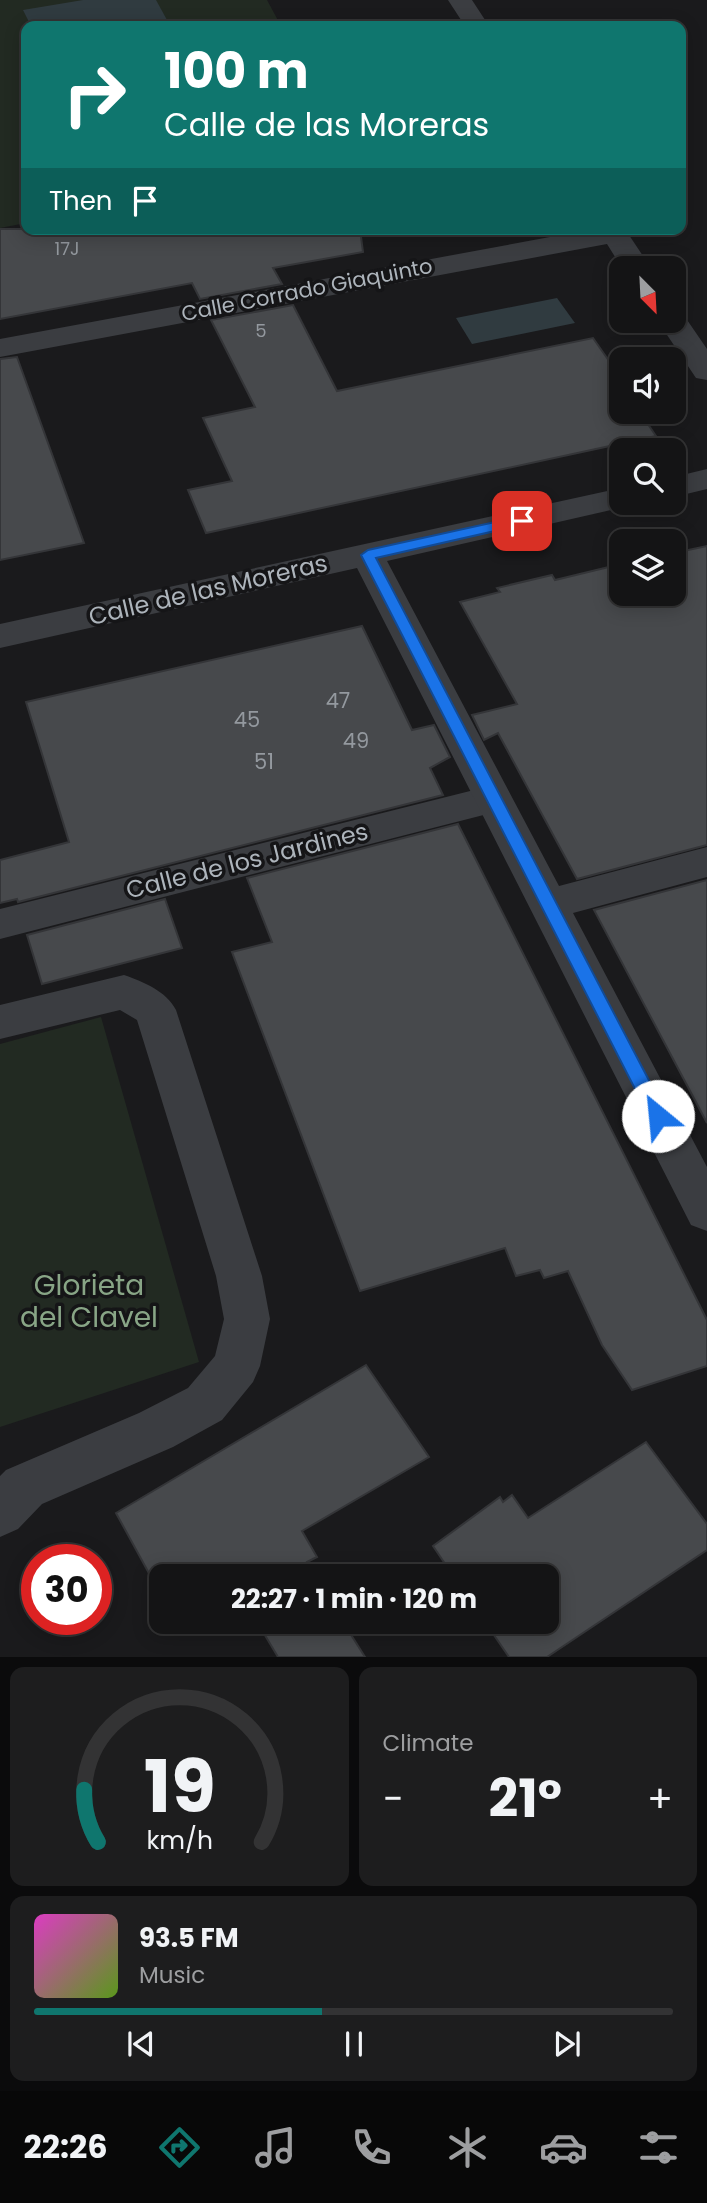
<!DOCTYPE html>
<html lang="en">
<head>
<meta charset="utf-8">
<style>
  body { margin:0; font-family:Poppins,sans-serif; background:#1d1d1e; color:#f1f3f6; height:100vh; display:flex; flex-direction:column; font-size:26px; white-space:nowrap }
  * { box-sizing:border-box; margin:0 }
  p { font-size:23px; color:#9d9ea0 }
  .icon { flex:none; width:38px; height:38px; fill:none; stroke:currentColor; stroke-width:2; stroke-linecap:round; stroke-linejoin:round }
  .map { position:relative; height:1657px; overflow:hidden }
  .drawer { display:flex; flex-direction:column; gap:10px; padding:10px; background:#0b0b0c; flex:1 }
  .drawer>* { flex:none }
  .top-card { position:absolute; left:21px; top:21px; width:665px; height:214px; border-radius:14px; box-shadow:0 4px 18px #0003,0 0 0 2px #333334; background:#0f766e; color:#fff; overflow:hidden }
  .needle { width:46px; rotate:156deg }
  .buttons { position:absolute; left:609px; top:256px; display:grid; gap:14px }
  .buttons a { display:grid; place-items:center; width:77px; height:77px; border-radius:14px; background:#141415; box-shadow:0 4px 18px #0003,0 0 0 2px #333334; font-size:35px }
  .speed { position:absolute; left:21px; top:1544px; display:flex; gap:14px; font-size:35px; font-weight:700; text-align:center }
  .speed>* { display:grid; place-content:center; width:91px; height:91px; border-radius:50%; background:#141415; box-shadow:0 4px 18px #0003,0 0 0 2px #333334; line-height:1 }
  .speed .limit { border:10px solid #d22; background:#fff; color:#111 }
  .pin { position:absolute; display:grid; place-items:center; width:60px; height:60px; color:#fff; margin:-30px; border-radius:14px; box-shadow:0 4px 10px #0006 }
  .me { position:absolute; width:77px; margin:-38px; rotate:332deg; stroke-linejoin:round; filter:drop-shadow(0 0 5px #0008) }
  .turn { display:flex; align-items:center; gap:24px; height:147px; padding:0 28px; font-size:32px }
  .turn .icon { width:91px; height:91px; stroke-width:2.5 }
  .turn b { display:block; font-size:49px; line-height:60px }
  .then { display:flex; align-items:center; height:66px; padding:0 28px; background:#0003; gap:14px; font-size:26px }
  .big { font-size:52px; font-weight:700; line-height:1.1 }
  .drawer .tile { flex:1; display:flex; flex-direction:column; justify-content:center; gap:10px; min-width:0; padding:0 24px; border-radius:14px; background:#1d1d1e }
  .drawer .dial { align-items:center; gap:0 }
  .dial svg { height:182px; overflow:visible; fill:none; stroke:#333334; stroke-width:7; stroke-linecap:round; text-anchor:middle }
  .dial text { fill:#f1f3f6; stroke:none }
  .song { display:flex; align-items:center; gap:21px }
  .cover { width:84px; height:84px; border-radius:10px; background:linear-gradient(135deg,hsl(310 70% 55%),hsl(90 70% 35%)) }
  .played { height:7px; border-radius:4px; background:linear-gradient(90deg,#0f766e 45%,#333334 45%) }
  .keys { display:flex; justify-content:space-around; direction:ltr }
  .heat { display:flex; justify-content:space-between; align-items:center; font-size:38px; direction:ltr }
  .drawer .tiles { flex:1; display:grid; gap:10px; grid-template-columns:1fr 1fr }
  .tile:last-child { grid-column:span 2 }
  .trip { position:absolute; left:149px; top:1564px; width:410px; height:70px; border-radius:14px; background:#141415; box-shadow:0 4px 18px #0003,0 0 0 2px #333334; font-weight:700; line-height:70px; text-align:center }
  .dock { display:flex; height:112px; justify-content:space-around; align-items:center; background:#080808; color:#9d9ea0 }
  .dock .icon { width:49px; height:49px }
  .dock .on { color:#0f766e }
  .dock b { font-size:32px; color:#f1f3f6 }
  .map>svg:first-child { display:block }
  .green { fill:#222a22 }
  .water { fill:#303b40 }
  .building { fill:#47494c; stroke:#343538; stroke-width:2 }
  .lines { fill:none; stroke-linecap:round; stroke-linejoin:round }
  .pedestrian { fill:#3b3d41; fill-rule:evenodd }
  .minor { fill:#3b3d41; fill-rule:evenodd }
  .route { fill:#1a73e8; stroke:#114b97; stroke-width:2 }
  .labels { text-anchor:middle; stroke-width:7; stroke-linejoin:round; paint-order:stroke }
  .far-number-label { font-size:18px; fill:#94999f }
  .far-street-label { font-size:21px; fill:#adb4bb; stroke:#151517 }
  .number-label { font-size:21px; fill:#94999f }
  .street-label { font-size:24px; fill:#adb4bb; stroke:#151517 }
  .near-park-label { font-size:28px; fill:#88a586; stroke:#151517 }
</style>
</head>
<body>
<div class="map">
<svg width="707" height="1657" viewBox="0 0 707 1657">
  <rect width="100%" height="100%" fill="#1a1a1c"/>
  <g class="green">
    <polygon points="0,0 267,0 281,26 26,26 26,223 0,228"/>
    <polygon points="101,1017 199,1362 0,1427 0,1044"/>
  </g>
  <g class="water">
    <polygon points="83,0 156,0 167,20 126,26 31,26 23,10"/>
    <polygon points="557,298 575,323 472,344 456,318"/>
  </g>
  <g class="building">
    <polygon points="0,229 360,229 363,252 273,268 282,284 200,299 192,283 0,319"/>
    <polygon points="293,305 337,391 593,338 621,378 621,411 639,411 656,436 206,533 188,490 232,481 203,418 255,407 211,320"/>
    <polygon points="17,357 84,543 0,560 0,359"/>
    <polygon points="707,546 707,845 577,879 498,733 484,740 472,715 517,704 460,602 500,592 497,588 552,575 555,580 621,564 621,593 674,593 674,553"/>
    <polygon points="362,626 412,730 434,725 450,757 430,768 443,795 18,902 17,899 0,903 0,860 69,842 26,702"/>
    <polygon points="458,824 707,1320 707,1366 632,1390 602,1345 568,1271 544,1278 540,1270 516,1276 505,1248 360,1291 232,952 272,942 247,878"/>
    <polygon points="707,880 707,1123 594,910"/>
    <polygon points="165,899 182,948 42,984 27,935"/>
    <polygon points="366,1365 429,1457 302,1531 317,1557 307,1562 316,1577 151,1577 116,1513"/>
    <polygon points="646,1442 707,1524 707,1550 547,1657 509,1657 485,1622 546,1622 546,1577 454,1577 433,1546 500,1497 503,1502 512,1495 528,1518"/>
    <polygon points="257,1622 343,1622 365,1657 278,1657"/>
  </g>
  <g class="lines">
    <polygon class="pedestrian" points="494,785 507,789 512,799 507,809 0,939 0,909"/>
    <g class="minor">
      <polygon points="448,0 472,0 489,26 465,26"/>
      <polygon points="593,229 625,229 651,268 622,268 607,244 0,357 0,339"/>
      <polygon points="674,312 683,314 707,349 707,380 696,378 657,320 674,320"/>
      <polygon points="707,469 707,489 674,497 674,477"/>
      <polygon points="621,488 621,502 635,502 633,505 387,561 559,886 707,847 707,877 573,913 707,1167 707,1231 691,1225 357,568 0,648 0,624"/>
      <path d="M124,975C144,982 166,991 176,1010L262,1276L270,1319L260,1366L253,1382L222,1420L173,1447L42,1504L18,1529L0,1537V1476L6,1470L139,1413L188,1388L215,1356L224,1319L216,1276L137,1020L120,1010L0,1039V1005Z"/>
    </g>
  </g>
  <polygon class="route" points="522,516 526,517 526,524 376,558 665,1111 667,1116 665,1122 658,1124 652,1122 361,555 368,550"/>
  <g class="labels">
    <g class="far-number-label">
      <text x="67" y="255">17J</text>
      <text x="261" y="337">5</text>
    </g>
    <g class="far-street-label">
      <text transform="translate(307 290) rotate(-11)" y="7">Calle Corrado Giaquinto</text>
    </g>
    <g class="number-label">
      <text x="338" y="708">47</text>
      <text x="247" y="727">45</text>
      <text x="356" y="748">49</text>
      <text x="264" y="769">51</text>
    </g>
    <g class="street-label">
      <text transform="translate(208 590) rotate(-13)" y="8">Calle de las Moreras</text>
      <text transform="translate(247 861) rotate(-14)" y="8">Calle de los Jardines</text>
    </g>
    <g class="near-park-label">
      <text x="89" y="1295">Glorieta<tspan x="89" dy="32">del Clavel</tspan></text>
    </g>
  </g>
</svg>
<div class="buttons">
<a><svg class="needle" viewBox="-14 -14 28 28"><path d="M0-13l5 13h-10z" fill="#e53935"/><path d="M0 13l5-13h-10z" fill="#9d9ea0"/></svg></a>
<a><svg class="icon" aria-label="sound" viewBox="0 0 24 24"><path d="M4 9h4l5-4v14l-5-4H4zM17 9q2 3 0 6"/></svg></a>
<a><svg class="icon" aria-label="search" viewBox="0 0 24 24"><circle cx="10" cy="10" r="6"/><path d="M15 15l6 6"/></svg></a>
<a><svg class="icon" aria-label="layers" viewBox="0 0 24 24"><path d="M12 4l9 5-9 5-9-5zM3 14l9 5 9-5"/></svg></a>
</div>
<div class="speed"><div class="limit">30</div></div>
<div class="pin" style="left:522px;top:521px;background:#d93025"><svg class="icon" aria-label="arrive" viewBox="0 0 24 24"><path d="M6 21V4h12l-3 4 3 4H6"/></svg></div>
<svg class="me" style="left:658px;top:1116px" viewBox="-20 -20 40 40"><circle r="19" fill="#fff"/><path d="M0-13L10 11 0 6-10 11z" fill="#1a73e8"/></svg>
<div class="trip">22:27 · 1 min · 120 m</div>
<div class="top-card">
<div class="turn"><svg class="icon" aria-label="right" viewBox="0 0 24 24"><path d="M7 20v-9h11M14 6l5 5-5 5"/></svg><div><b>100 m</b>Calle de las Moreras</div></div>
<div class="then">Then<svg class="icon" aria-label="arrive" viewBox="0 0 24 24"><path d="M6 21V4h12l-3 4 3 4H6"/></svg></div>
</div>
</div>
<section class="drawer">
<div class="tiles">
<div class="tile dial"><svg viewBox="0 0 100 80">
<path d="M14 69A42 42 0 1 1 86 69"/>
<path d="M14 69A42 42 0 0 1 8 46" stroke="#0f766e"/>
<text x="50" y="56" font-size="32" font-weight="700">19</text>
<text x="50" y="72" font-size="11">km/h</text>
</svg></div>
<div class="tile"><p>Climate</p>
<div class="heat"><a>−</a><b class="big">21°</b><a>+</a></div>
</div>
<div class="tile">
<div class="song"><i class="cover"></i><div><b>93.5 FM</b><p>Music</p></div></div>
<div class="played"></div>
<div class="keys"><svg class="icon" aria-label="previous" viewBox="0 0 24 24"><path d="M18 5L8 12l10 7zM5 5v14"/></svg><svg class="icon" aria-label="pause" viewBox="0 0 24 24"><path d="M8 5v14M16 5v14"/></svg><svg class="icon" aria-label="next" viewBox="0 0 24 24"><path d="M6 5l10 7-10 7zM19 5v14"/></svg></div>
</div>
</div>
</section>
<nav class="dock">
<b>22:26</b>
<svg class="icon on" aria-label="directions" viewBox="0 0 24 24"><path d="M12 3l9 9-9 9-9-9zM9 14v-3h6M13 9l2 2-2 2"/></svg>
<svg class="icon" aria-label="music" viewBox="0 0 24 24"><path d="M9 18V5l10-2v13"/><circle cx="6" cy="18" r="3"/><circle cx="16" cy="16" r="3"/></svg>
<svg class="icon" aria-label="phone" viewBox="0 0 24 24"><path d="M5 4h4l2 5-3 2q2 4 5 5l2-3 5 2v4C11 20 4 13 5 4z"/></svg>
<svg class="icon" aria-label="climate" viewBox="0 0 24 24"><path d="M12 3v18M4 7l16 10M4 17L20 7"/></svg>
<svg class="icon" aria-label="car" viewBox="0 0 24 24"><path d="M5 17H2v-5l4-1 3-4h7l3 4 3 1v5h-3M9 17h6M6 11h13"/><circle cx="7" cy="17" r="2"/><circle cx="17" cy="17" r="2"/></svg>
<svg class="icon" aria-label="filters" viewBox="0 0 24 24"><path d="M4 7h16M4 17h16"/><circle cx="9" cy="7" r="2"/><circle cx="15" cy="17" r="2"/></svg>
</nav>
</body>
</html>
